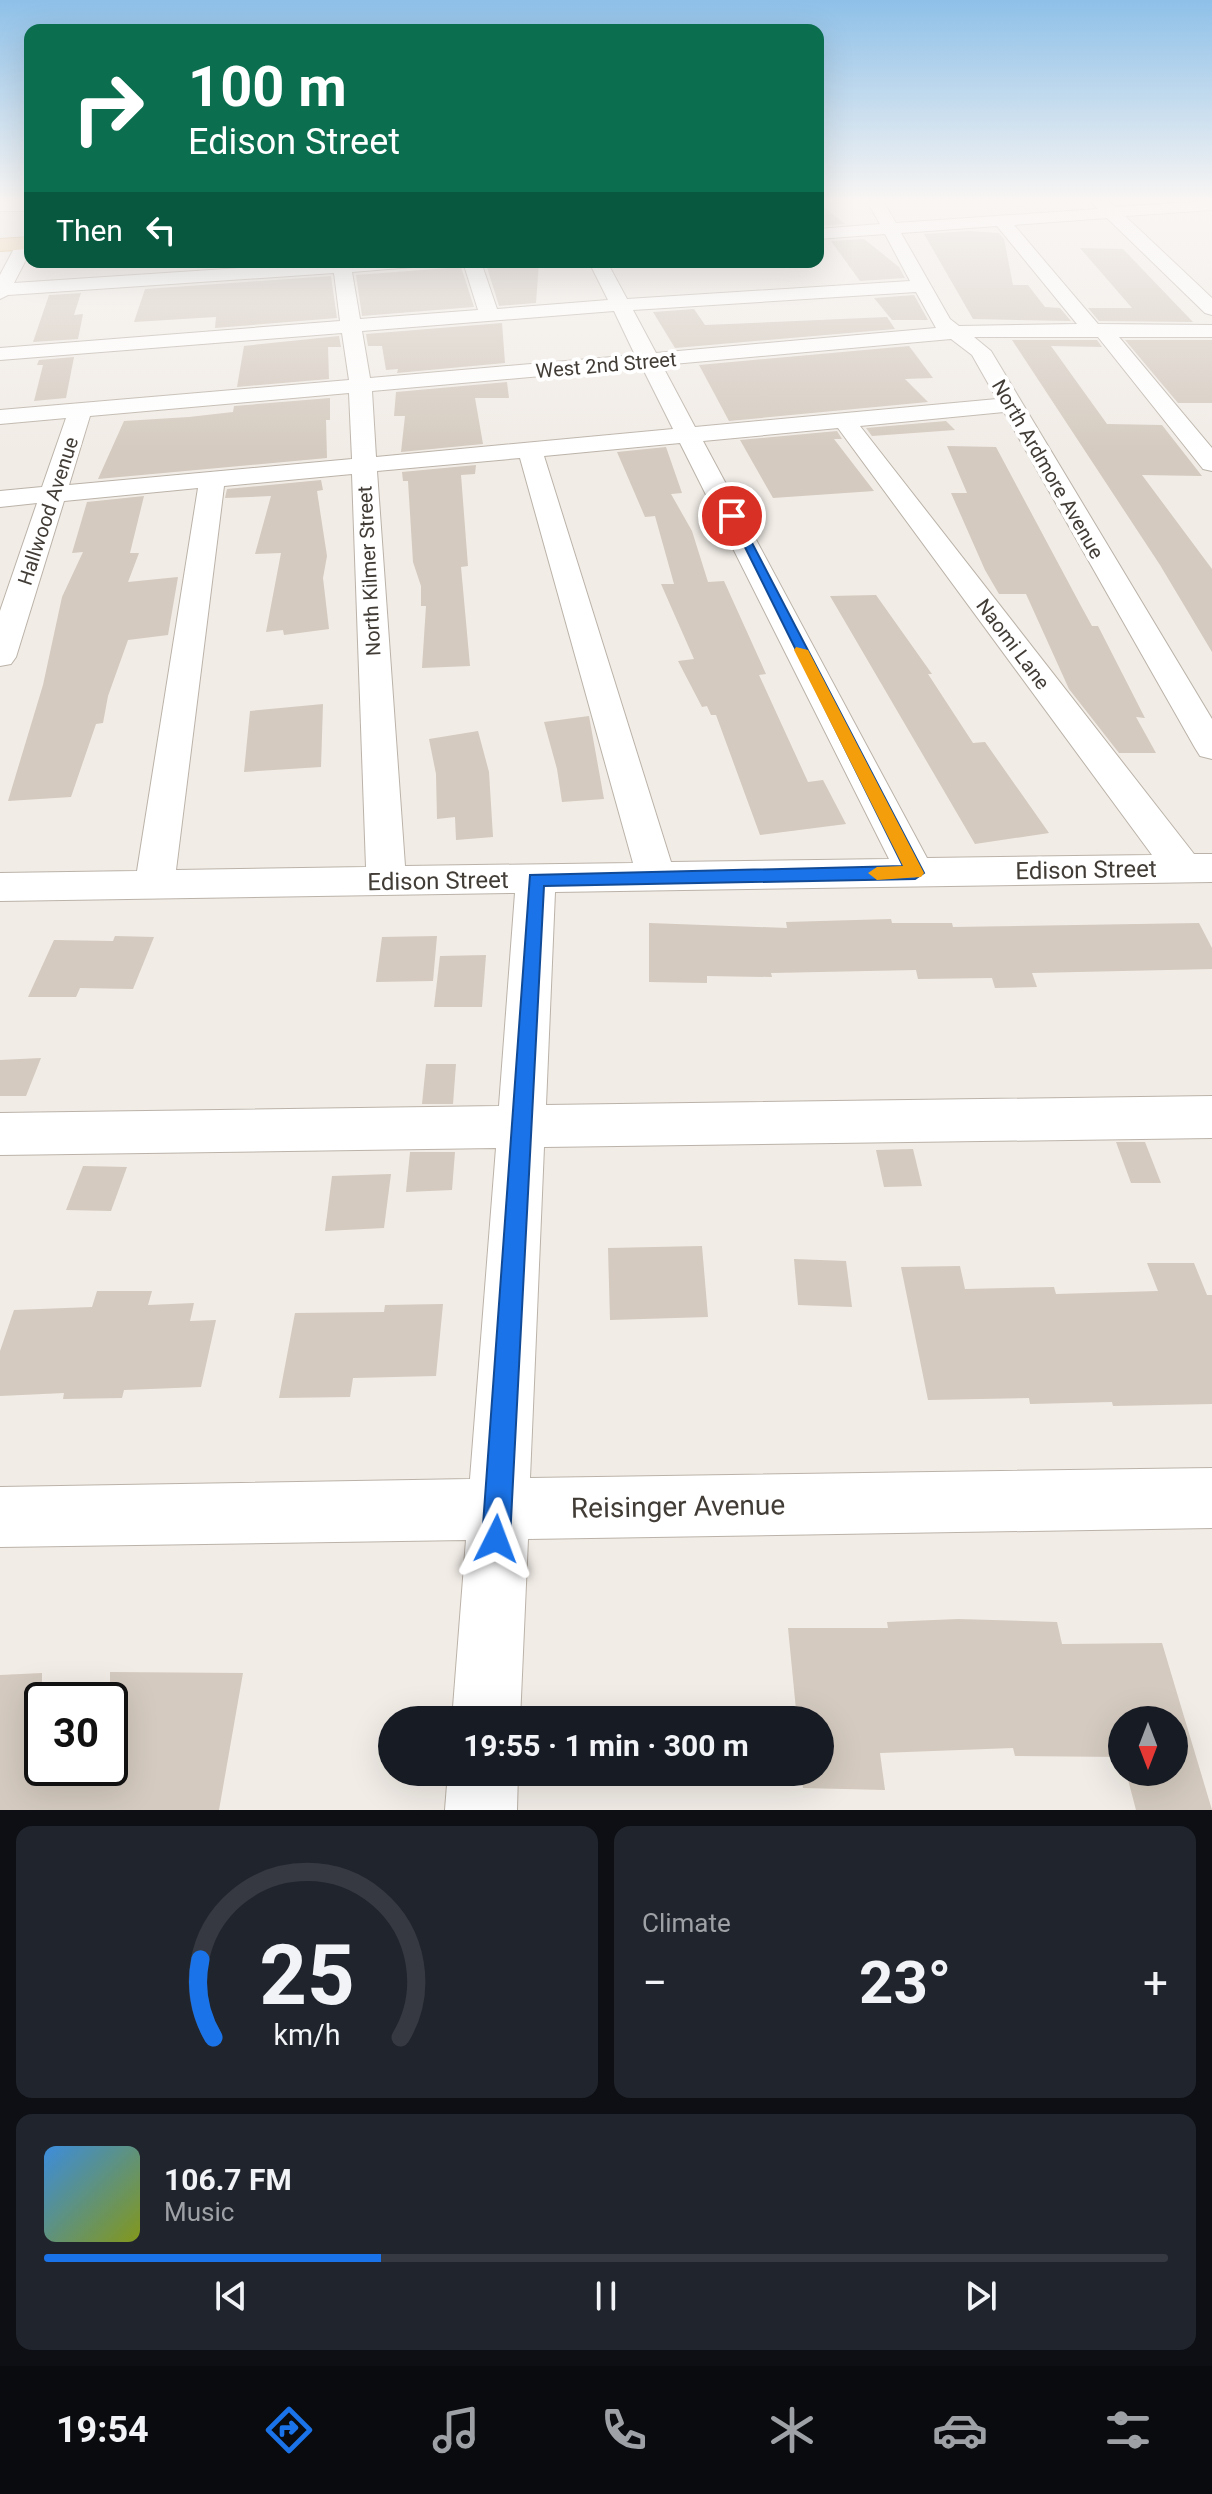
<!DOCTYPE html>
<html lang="en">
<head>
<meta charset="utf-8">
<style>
  body { margin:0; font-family:Roboto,sans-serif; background:#20242c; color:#f1f3f6; height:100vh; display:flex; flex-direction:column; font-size:30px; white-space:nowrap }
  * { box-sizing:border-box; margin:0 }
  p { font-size:26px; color:#9ea1a6 }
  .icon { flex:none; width:44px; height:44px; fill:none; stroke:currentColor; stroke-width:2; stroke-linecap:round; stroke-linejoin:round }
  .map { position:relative; height:1810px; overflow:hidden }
  .drawer { display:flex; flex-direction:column; gap:16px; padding:16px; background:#0d0f14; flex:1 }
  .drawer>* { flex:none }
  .hud { position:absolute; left:24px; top:24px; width:800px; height:244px; border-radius:16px; box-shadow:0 8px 32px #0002; background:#0b6e4f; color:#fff; overflow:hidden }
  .needle { width:52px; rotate:180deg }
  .fabs { position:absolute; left:1108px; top:1706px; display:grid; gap:16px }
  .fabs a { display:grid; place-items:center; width:80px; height:80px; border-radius:50%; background:#171b24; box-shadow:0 8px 32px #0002; font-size:40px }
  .speed { position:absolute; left:24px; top:1682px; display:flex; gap:16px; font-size:40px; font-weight:700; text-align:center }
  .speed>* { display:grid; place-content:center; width:104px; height:104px; border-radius:50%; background:#171b24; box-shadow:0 8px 32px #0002; line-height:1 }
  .speed .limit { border:4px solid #111; border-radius:12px; background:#fff; color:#111 }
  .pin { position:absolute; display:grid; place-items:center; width:68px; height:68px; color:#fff; margin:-34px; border:4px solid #fff; border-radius:50%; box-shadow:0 2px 8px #0007 }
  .me { position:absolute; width:88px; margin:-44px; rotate:3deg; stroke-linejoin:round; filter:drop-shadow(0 0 6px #0008) }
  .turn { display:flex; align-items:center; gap:28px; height:168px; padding:0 32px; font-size:36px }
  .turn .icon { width:104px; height:104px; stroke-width:2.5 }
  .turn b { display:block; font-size:56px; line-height:68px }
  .then { display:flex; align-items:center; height:76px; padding:0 32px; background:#0003; gap:16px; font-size:30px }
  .big { font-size:60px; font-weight:700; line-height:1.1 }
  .drawer .card { flex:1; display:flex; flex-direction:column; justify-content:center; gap:12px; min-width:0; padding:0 28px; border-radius:16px; background:#20242c }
  .drawer .dial { align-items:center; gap:0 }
  .dial svg { height:208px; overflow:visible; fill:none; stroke:#363941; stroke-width:7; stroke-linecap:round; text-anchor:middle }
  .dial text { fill:#f1f3f6; stroke:none }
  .song { display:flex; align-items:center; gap:24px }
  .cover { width:96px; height:96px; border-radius:12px; background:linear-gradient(135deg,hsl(210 70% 55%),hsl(70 70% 35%)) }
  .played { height:8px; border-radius:4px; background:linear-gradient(90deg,#1a73e8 30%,#363941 30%) }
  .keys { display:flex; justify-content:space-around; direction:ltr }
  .heat { display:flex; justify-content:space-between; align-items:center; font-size:44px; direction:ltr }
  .drawer .tiles { flex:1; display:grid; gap:16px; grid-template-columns:1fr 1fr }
  .card:last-child { grid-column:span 2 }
  .trip { position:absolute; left:378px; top:1706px; width:456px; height:80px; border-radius:40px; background:#171b24; box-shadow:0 8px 32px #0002; font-weight:700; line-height:80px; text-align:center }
  .tabs { display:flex; height:128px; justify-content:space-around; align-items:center; background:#090b0e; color:#9ea1a6 }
  .tabs .icon { width:56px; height:56px }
  .tabs .current { color:#1a73e8 }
  .tabs b { font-size:36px; color:#f1f3f6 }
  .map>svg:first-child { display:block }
  .building { fill:#d4cabf }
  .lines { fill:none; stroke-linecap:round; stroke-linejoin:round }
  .minor-casing { stroke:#bbb3a9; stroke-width:2 }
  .major-casing { stroke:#d5ae70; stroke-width:2 }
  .minor { fill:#fff; fill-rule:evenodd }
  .major { fill:#f2d39d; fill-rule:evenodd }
  .route { fill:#1a73e8; stroke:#114b97; stroke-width:2 }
  .slow { fill:#f59e0b }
  .labels { text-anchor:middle; stroke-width:8; stroke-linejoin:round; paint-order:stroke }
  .far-street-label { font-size:20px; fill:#423c36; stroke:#fff }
  .street-label { font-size:24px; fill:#423c36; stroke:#fff }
  .near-street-label { font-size:28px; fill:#423c36; stroke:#fff }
</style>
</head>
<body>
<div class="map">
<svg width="1212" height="1810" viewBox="0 0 1212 1810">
  <rect width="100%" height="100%" fill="#f1ece6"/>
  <g class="building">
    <polygon points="818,202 845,224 819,226"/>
    <polygon points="969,231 999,233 1004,239 1013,285 1028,285 1045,307 1060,308 1071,321 973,319 924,234"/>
    <polygon points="864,239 899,267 905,278 860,281 831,241"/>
    <polygon points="1080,248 1123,249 1193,322 1099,321 1088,308 1132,308"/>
    <polygon points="539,262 536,303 499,306 486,264"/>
    <polygon points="461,267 474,307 362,316 356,275"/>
    <polygon points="331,276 337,318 215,328 216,317 134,322 145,289"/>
    <polygon points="81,293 74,315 83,314 78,339 33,342 49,295"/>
    <polygon points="914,295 928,320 892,320 874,298"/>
    <polygon points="694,309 705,325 887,317 895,329 675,348 653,312"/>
    <polygon points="502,323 505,363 397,373 398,369 386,370 382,346 368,346 366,334"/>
    <polygon points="339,336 341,347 328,347 329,379 237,387 244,346 214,349"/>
    <polygon points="1012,340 1097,340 1102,347 1051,346 1107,424 1162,425 1202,476 1142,475 1212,569 1212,652 1160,565"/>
    <polygon points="1125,340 1212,340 1212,403 1178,403"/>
    <polygon points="909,346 933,378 905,379 928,402 729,421 699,365"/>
    <polygon points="74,357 66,398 34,401 43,365 37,365 39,360"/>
    <polygon points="507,382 509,398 475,398 483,444 401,452 405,416 394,416 396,392"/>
    <polygon points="330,398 330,420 326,420 327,458 98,479 124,421 189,417 233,412 234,406"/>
    <polygon points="946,421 955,430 872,436 866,428"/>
    <polygon points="837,431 842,439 834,439 874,491 773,498 740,440"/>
    <polygon points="947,446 996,447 1081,606 1092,626 1098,626 1145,718 1136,717 1156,753 1119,753 1069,689 1026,594 999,594 985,570 951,493 967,493"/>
    <polygon points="666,447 682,493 671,494 692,531 708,582 724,581 766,674 759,675 808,782 823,780 846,824 760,835 716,715 711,715 707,706 702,707 678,661 694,659 661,584 674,584 655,516 645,517 617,452"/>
    <polygon points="476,465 475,474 461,475 468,566 461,567 470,666 422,668 426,606 421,606 421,586 413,562 408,481 403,481 402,472"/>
    <polygon points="321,480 323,490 317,491 327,556 323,578 329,629 284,635 283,630 266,632 281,553 255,554 271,496 225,498 227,489"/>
    <polygon points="144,496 130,553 139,553 128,582 178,577 168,635 128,640 108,696 103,723 96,724 71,797 8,801 43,685 62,597 83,552 72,553 87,502"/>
    <polygon points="876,595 932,674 928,674 973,743 985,742 1049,833 975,844 830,596"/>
    <polygon points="323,704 321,767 244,772 250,711"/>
    <polygon points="589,716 604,799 562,802 557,769 544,722"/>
    <polygon points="478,731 489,772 493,837 456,840 455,817 437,819 436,774 429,739"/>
    <polygon points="891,919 892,923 952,923 953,927 1199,923 1212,948 1212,969 1032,973 1037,987 995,988 992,978 918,979 916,970 771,973 772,977 707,976 707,983 649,982 649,923 787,928 786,922"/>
    <polygon points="115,936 154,937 133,989 80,988 76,997 28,997 54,940 113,941"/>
    <polygon points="437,936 433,981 376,982 382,937"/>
    <polygon points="486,955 482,1007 434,1007 440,956"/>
    <polygon points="41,1058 26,1096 0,1096 0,1060"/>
    <polygon points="426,1064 456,1064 453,1104 422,1104"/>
    <polygon points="1116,1142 1145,1142 1161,1183 1131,1183"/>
    <polygon points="913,1149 922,1186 884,1187 876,1150"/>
    <polygon points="410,1152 455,1152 452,1190 406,1192"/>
    <polygon points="83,1166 127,1167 111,1211 66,1210"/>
    <polygon points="391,1174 384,1228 325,1231 332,1176"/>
    <polygon points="702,1246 708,1317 610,1320 608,1248"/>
    <polygon points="794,1259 846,1261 852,1307 798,1305"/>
    <polygon points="1147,1263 1194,1263 1207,1295 1212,1295 1212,1404 1113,1406 1112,1402 1030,1404 1029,1398 928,1400 901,1267 960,1266 965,1289 1054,1287 1056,1294 1158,1291"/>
    <polygon points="97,1291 152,1291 148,1305 194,1303 190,1321 216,1320 201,1387 124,1390 122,1398 63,1399 64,1393 0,1396 0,1351 14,1310 92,1307"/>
    <polygon points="443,1304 436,1376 353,1378 350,1397 279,1398 295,1313 384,1312 385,1305"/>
    <polygon points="958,1619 1057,1622 1062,1644 1162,1643 1212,1810 1136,1810 1126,1772 1174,1772 1174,1720 1122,1720 1122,1757 1015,1756 1013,1748 880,1753 885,1790 803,1788 801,1772 820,1772 820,1720 797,1720 788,1628 888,1628 887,1622"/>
    <polygon points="110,1672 243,1673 219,1810 0,1810 0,1675 42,1673 42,1768 110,1768"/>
  </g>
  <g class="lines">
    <defs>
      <g id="minor">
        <rect x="0" y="201" width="30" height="10"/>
        <path d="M867,201H883L896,223L1098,209L1091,201H1108L1115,207L1212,201V210L1125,216L1212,298V315L1205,313L1107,218L1014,225L1098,324L1212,325V337H1119L1212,448V471L1203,469L1098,337H974L991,351L1212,719V759L1200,756L1195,748L1004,412L860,426L1194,854H1212V882L555,892L546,1105L1212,1096V1138L544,1147L530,1478L1212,1468V1528L528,1539L520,1720H452L466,1540L0,1547V1487L470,1479L496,1148L0,1155V1113L499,1106L515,893L0,901V873L137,871L198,488L64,501L16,657L11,664L0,666V611L37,503L0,507V491L42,487L66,418L0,424V410L349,380L342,333L0,360V348L340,321L334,273L8,295L0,299V275L17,243L30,239V252L14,283L332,262H422L413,267L352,272L360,319L478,310L463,262H481L497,309L608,300L589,262H607L627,299L910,281L885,234L818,239V229L880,224ZM997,226L1077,324L959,326L950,319L901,233ZM916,292L936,328L656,353L633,310ZM614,311L635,355L370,378L362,331ZM951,339L972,355L997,399L695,427L662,365ZM642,367L673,429L376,457L372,391ZM349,393L352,459L69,485L90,416ZM838,428L1152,855L927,858L703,441ZM680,443L889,859L671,862L544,456ZM520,458L633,863L405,866L377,471ZM352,474L366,867L176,870L224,486Z"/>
        <polygon points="448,1772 518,1772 517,1810 445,1810"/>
      </g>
      <polygon id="major" points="30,237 30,249 0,251 0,239"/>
    </defs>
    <use href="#minor" class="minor-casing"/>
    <use href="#major" class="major-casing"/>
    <use href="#minor" class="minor"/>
    <use href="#major" class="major"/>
  </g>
  <linearGradient id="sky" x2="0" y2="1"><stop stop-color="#8ec0e8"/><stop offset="0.44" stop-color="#f9f6f4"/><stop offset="1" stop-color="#f9f6f4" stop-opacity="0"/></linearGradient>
  <rect width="1212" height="454" fill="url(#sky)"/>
  <polygon class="route" points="728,513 738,516 924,873 915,879 544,886 510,1539 506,1549 496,1553 486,1549 482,1539 530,875 903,866"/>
  <polygon class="slow" points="796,647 808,650 924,873 921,877 877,880 868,873 877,867 903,866 794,650"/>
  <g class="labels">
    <g class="far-street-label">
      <text transform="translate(606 365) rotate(-5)" y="7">West 2nd Street</text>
      <text transform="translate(1048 469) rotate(60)" y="7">North Ardmore Avenue</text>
      <text transform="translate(48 511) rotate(-72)" y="7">Hallwood Avenue</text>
      <text transform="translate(369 571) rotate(-93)" y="7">North Kilmer Street</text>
      <text transform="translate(1013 644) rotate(53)" y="7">Naomi Lane</text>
    </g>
    <g class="street-label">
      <text transform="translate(1086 870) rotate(-1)" y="8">Edison Street</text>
      <text transform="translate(438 881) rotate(-1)" y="8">Edison Street</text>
    </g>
    <g class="near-street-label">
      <text transform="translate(678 1506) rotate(-1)" y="10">Reisinger Avenue</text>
    </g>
  </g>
</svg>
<div class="fabs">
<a><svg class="needle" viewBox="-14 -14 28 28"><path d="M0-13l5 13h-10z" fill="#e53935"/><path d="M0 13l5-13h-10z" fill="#9ea1a6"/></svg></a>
</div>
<div class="speed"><div class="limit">30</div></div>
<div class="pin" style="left:732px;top:516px;background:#d93025"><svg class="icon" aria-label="arrive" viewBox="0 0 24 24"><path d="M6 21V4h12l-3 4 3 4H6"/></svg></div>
<svg class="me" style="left:496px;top:1539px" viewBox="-20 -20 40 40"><path d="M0-17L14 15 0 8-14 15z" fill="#1a73e8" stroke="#fff" stroke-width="4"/></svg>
<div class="trip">19:55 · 1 min · 300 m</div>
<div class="hud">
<div class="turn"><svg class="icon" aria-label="right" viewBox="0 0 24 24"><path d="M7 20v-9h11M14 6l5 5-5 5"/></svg><div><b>100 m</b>Edison Street</div></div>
<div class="then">Then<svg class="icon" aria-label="left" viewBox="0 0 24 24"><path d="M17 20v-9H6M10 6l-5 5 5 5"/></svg></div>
</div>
</div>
<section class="drawer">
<div class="tiles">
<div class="card dial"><svg viewBox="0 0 100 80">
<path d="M14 69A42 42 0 1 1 86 69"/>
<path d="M14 69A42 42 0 0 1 9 39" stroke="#1a73e8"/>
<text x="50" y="56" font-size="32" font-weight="700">25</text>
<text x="50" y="72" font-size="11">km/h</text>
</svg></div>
<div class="card"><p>Climate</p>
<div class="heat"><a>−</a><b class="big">23°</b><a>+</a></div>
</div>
<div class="card">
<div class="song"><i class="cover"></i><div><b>106.7 FM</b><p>Music</p></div></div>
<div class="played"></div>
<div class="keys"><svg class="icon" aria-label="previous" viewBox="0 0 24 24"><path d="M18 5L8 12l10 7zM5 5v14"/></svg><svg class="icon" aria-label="pause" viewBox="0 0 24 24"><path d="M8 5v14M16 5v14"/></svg><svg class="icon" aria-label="next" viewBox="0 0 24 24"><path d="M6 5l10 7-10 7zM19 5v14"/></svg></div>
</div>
</div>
</section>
<nav class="tabs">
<b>19:54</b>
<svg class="icon current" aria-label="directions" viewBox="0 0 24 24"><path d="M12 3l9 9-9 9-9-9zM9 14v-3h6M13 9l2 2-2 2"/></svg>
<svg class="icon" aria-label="music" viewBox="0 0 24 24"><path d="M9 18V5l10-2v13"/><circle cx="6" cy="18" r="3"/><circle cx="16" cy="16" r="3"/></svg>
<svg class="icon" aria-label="phone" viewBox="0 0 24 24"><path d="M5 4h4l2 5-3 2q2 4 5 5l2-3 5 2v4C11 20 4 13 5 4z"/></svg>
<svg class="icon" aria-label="climate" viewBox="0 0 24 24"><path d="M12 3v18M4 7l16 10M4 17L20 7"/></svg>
<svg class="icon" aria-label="car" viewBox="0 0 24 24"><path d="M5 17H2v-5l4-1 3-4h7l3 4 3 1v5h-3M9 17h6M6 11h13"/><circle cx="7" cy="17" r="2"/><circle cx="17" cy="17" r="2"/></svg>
<svg class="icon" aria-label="filters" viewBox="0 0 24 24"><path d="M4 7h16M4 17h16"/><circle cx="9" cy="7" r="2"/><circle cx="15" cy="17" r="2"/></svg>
</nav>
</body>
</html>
